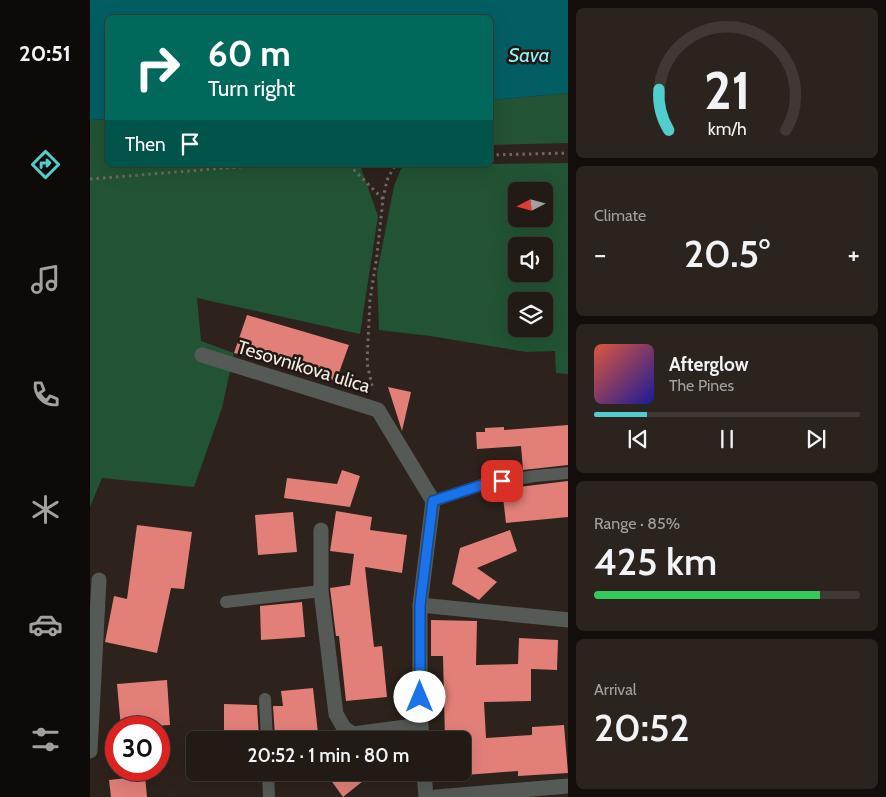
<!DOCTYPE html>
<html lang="en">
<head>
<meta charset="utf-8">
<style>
  body { margin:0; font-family:Cabin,sans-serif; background:#2a231e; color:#f1f3f6; height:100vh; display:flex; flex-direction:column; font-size:19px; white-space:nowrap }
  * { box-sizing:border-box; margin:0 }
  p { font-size:16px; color:#a2a1a0 }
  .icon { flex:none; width:28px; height:28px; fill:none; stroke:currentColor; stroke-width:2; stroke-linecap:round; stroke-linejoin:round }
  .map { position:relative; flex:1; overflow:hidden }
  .details { display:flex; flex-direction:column; gap:8px; padding:8px; background:#130e0c; width:318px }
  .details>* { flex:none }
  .banner { position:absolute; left:15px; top:15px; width:388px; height:152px; border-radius:8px; box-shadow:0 5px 20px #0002,0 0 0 1px #3f3834; background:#00695c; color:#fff; overflow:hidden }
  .needle { width:32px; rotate:264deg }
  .fabs { position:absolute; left:418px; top:182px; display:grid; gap:10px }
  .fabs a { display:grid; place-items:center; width:45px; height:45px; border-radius:8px; background:#221a15; box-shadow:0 5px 20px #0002,0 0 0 1px #3f3834; font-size:25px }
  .speed { position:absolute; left:15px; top:716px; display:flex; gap:10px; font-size:25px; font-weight:700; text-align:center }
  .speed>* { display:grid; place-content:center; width:65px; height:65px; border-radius:50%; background:#221a15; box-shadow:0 5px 20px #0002,0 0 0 1px #3f3834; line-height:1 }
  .speed .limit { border:8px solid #d22; background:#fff; color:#111 }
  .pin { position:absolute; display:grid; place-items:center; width:42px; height:42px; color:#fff; margin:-21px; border-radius:10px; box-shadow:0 2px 8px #0006 }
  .me { position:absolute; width:55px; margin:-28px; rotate:0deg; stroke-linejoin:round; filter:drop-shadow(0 0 4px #0008) }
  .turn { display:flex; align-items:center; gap:18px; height:105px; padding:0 20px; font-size:22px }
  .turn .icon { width:65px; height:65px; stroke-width:2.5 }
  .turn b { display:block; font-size:35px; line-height:42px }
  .then { display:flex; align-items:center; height:48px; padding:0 20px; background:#0003; gap:10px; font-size:19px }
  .big { font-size:38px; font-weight:600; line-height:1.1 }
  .details .tile { flex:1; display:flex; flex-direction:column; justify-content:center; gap:8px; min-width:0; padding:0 18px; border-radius:8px; background:#2a231e }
  .details .dial { align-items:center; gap:0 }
  .dial svg { height:130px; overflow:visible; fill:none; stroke:#3f3834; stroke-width:7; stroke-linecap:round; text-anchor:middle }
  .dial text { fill:#f1f3f6; stroke:none }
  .song { display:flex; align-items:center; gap:15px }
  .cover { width:60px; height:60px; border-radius:8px; background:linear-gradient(135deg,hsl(10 70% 55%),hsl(240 70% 35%)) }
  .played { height:5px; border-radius:2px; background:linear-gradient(90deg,#52cdcd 20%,#3f3834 20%) }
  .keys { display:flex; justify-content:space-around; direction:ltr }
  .heat { display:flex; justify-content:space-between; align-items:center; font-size:28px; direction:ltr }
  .charge { height:8px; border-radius:4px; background:linear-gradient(90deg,#34c759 85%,#3f3834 0) }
  .trip { position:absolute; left:96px; top:731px; width:285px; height:50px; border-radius:8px; background:#221a15; box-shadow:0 5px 20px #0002,0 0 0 1px #3f3834; font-weight:600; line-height:50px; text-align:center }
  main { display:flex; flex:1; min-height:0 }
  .tabs { display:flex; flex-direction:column; width:90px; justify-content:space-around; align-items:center; background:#0e0a08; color:#a2a1a0 }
  .tabs .icon { width:35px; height:35px }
  .tabs .selected { color:#52cdcd }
  .tabs b { font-size:22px; color:#f1f3f6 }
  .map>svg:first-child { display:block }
  .green { fill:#225334; fill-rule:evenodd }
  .water { fill:#035e63 }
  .building { fill:#e27f79 }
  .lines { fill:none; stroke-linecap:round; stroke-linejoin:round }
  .path { stroke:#716862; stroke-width:3; stroke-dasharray:2.5 4; stroke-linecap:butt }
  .lane { stroke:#555a56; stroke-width:12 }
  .street { stroke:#555a56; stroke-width:15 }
  .route-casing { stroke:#114b97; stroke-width:12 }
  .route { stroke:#1a73e8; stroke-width:9 }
  .labels { text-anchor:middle; stroke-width:5; stroke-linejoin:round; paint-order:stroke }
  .street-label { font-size:19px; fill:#f3ece7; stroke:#231913 }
  .water-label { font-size:20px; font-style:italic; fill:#93f3fa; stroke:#231913 }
</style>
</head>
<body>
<main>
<nav class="tabs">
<b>20:51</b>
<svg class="icon selected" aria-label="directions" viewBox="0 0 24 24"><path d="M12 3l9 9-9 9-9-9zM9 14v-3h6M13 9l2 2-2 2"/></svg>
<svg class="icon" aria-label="music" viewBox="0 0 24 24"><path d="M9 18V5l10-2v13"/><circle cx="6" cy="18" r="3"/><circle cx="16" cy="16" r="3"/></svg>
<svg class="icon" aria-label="phone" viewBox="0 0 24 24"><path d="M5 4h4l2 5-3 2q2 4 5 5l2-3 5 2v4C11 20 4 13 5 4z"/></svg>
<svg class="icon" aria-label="climate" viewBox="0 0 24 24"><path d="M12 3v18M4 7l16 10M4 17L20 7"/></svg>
<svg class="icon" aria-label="car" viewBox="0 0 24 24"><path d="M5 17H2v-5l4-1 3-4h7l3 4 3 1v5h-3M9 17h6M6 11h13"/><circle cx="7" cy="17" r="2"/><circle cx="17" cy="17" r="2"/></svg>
<svg class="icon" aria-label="filters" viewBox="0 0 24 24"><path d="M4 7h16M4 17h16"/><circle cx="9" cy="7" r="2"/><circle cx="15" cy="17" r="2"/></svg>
</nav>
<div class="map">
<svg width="479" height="797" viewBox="0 0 479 797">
  <rect width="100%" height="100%" fill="#2d221c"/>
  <g class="green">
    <polygon points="478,93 478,143 400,145 400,100"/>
    <polygon points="17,119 18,165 270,165 288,216 270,334 107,298 111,341 144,353 132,408 104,487 12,478 0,507 0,120"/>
    <path d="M478,163V374L466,373L465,351L436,352L340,336L289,330L287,273L304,186L311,169L318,165ZM426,191H454V219H426ZM426,246H454V274H426ZM426,301H454V329H426Z"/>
  </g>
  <polygon class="water" points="0,0 478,0 478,93 400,100 400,18 18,18 17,119 0,120"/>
  <g class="building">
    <polygon points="157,315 259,345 246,381 144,353"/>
    <polygon points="298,387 321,392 312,431"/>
    <polygon points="479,425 479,465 433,470 431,446 387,449 386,432 395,432 395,428 414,427 414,430"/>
    <polygon points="252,470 270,476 260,507 194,498 197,478 247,484"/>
    <polygon points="479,481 479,517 416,523 412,489"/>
    <polygon points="246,511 282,517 280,530 317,535 312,573 275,567 284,647 292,646 297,697 256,701 249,636 246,636 240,588 260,585 264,554 240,551"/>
    <polygon points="203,512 207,552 168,555 165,515"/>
    <polygon points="47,525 102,532 94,589 81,588 67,653 15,642 24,596 37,599"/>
    <polygon points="420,530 427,551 387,568 407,582 389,600 362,584 370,548"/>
    <polygon points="212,602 215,637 171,640 170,606"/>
    <polygon points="341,620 387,621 386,665 428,664 429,638 468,640 467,670 441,669 441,701 394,702 396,738 442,735 442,727 474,725 478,773 428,776 428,771 363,776 363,772 372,772 372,740 355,740 353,656 341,656"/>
    <polygon points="77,680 80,725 31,728 27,684"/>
    <polygon points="223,688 228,733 185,737 183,706 193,706 191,691"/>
    <polygon points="134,704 167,705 169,739 134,740"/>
    <polygon points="235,772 321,772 321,775 278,777 253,797"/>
    <polygon points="55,776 57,797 21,797 19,780"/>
  </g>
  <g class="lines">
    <g class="path">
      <polyline points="400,155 479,153"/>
      <polyline points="259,165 293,199 287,255 280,300 277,363 283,390"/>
      <polyline points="0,179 174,165"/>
      <polyline points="293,199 297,180 305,165"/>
    </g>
    <g class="lane">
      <polyline points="343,501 395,484 445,476 479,473"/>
      <polyline points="136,602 231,591"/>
      <polyline points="175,699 177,740"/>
      <polyline points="178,772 179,797"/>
    </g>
    <g class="street">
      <polyline points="112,355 288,410 343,501 330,605 330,715 332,740"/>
      <polyline points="231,530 231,591 246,714 254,728 263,734 331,725"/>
      <polyline points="330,605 479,620"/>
      <polyline points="0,751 9,580"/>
      <polyline points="334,772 336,797"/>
      <polyline points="346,797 479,786"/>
    </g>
  </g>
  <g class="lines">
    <defs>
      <polyline id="route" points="330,697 330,605 343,501 395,484 412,481"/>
    </defs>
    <use href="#route" class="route-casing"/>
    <use href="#route" class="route"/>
  </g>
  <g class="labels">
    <g class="street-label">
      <text transform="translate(214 366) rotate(17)" y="7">Tesovnikova ulica</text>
    </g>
    <g class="water-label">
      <text x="439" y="62">Sava</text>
    </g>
  </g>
</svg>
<div class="fabs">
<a><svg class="needle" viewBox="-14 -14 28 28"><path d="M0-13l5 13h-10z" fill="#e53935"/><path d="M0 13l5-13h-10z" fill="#a2a1a0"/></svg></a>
<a><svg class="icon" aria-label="sound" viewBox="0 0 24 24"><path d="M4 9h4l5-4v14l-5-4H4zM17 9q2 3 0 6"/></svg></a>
<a><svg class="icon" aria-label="layers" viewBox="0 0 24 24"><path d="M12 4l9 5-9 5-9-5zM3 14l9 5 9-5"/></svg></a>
</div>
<div class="speed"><div class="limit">30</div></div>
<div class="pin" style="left:412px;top:481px;background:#d93025"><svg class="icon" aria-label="arrive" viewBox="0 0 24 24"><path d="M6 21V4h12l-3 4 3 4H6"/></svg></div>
<svg class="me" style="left:330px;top:697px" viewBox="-20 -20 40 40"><circle r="19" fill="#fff"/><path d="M0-13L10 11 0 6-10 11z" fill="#1a73e8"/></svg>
<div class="trip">20:52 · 1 min · 80 m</div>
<div class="banner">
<div class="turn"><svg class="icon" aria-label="right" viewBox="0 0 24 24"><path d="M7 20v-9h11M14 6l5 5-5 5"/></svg><div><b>60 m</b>Turn right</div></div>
<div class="then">Then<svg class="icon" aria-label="arrive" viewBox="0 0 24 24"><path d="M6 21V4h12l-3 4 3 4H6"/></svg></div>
</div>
</div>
<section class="details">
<div class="tile dial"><svg viewBox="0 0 100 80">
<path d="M14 69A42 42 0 1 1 86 69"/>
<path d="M14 69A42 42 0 0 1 8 44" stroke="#52cdcd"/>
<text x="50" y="56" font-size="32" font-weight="700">21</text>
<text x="50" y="72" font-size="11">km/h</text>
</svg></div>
<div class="tile"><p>Climate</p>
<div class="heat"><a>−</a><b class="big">20.5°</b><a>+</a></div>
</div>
<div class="tile">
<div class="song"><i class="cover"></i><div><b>Afterglow</b><p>The Pines</p></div></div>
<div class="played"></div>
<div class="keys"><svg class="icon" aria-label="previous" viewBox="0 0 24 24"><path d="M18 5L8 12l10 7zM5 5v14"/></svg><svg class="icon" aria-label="pause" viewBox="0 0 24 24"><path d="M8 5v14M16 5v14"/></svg><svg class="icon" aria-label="next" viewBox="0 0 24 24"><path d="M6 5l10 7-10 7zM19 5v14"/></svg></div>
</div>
<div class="tile"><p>Range · 85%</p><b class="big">425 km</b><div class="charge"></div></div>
<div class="tile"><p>Arrival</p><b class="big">20:52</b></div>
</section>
</main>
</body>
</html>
